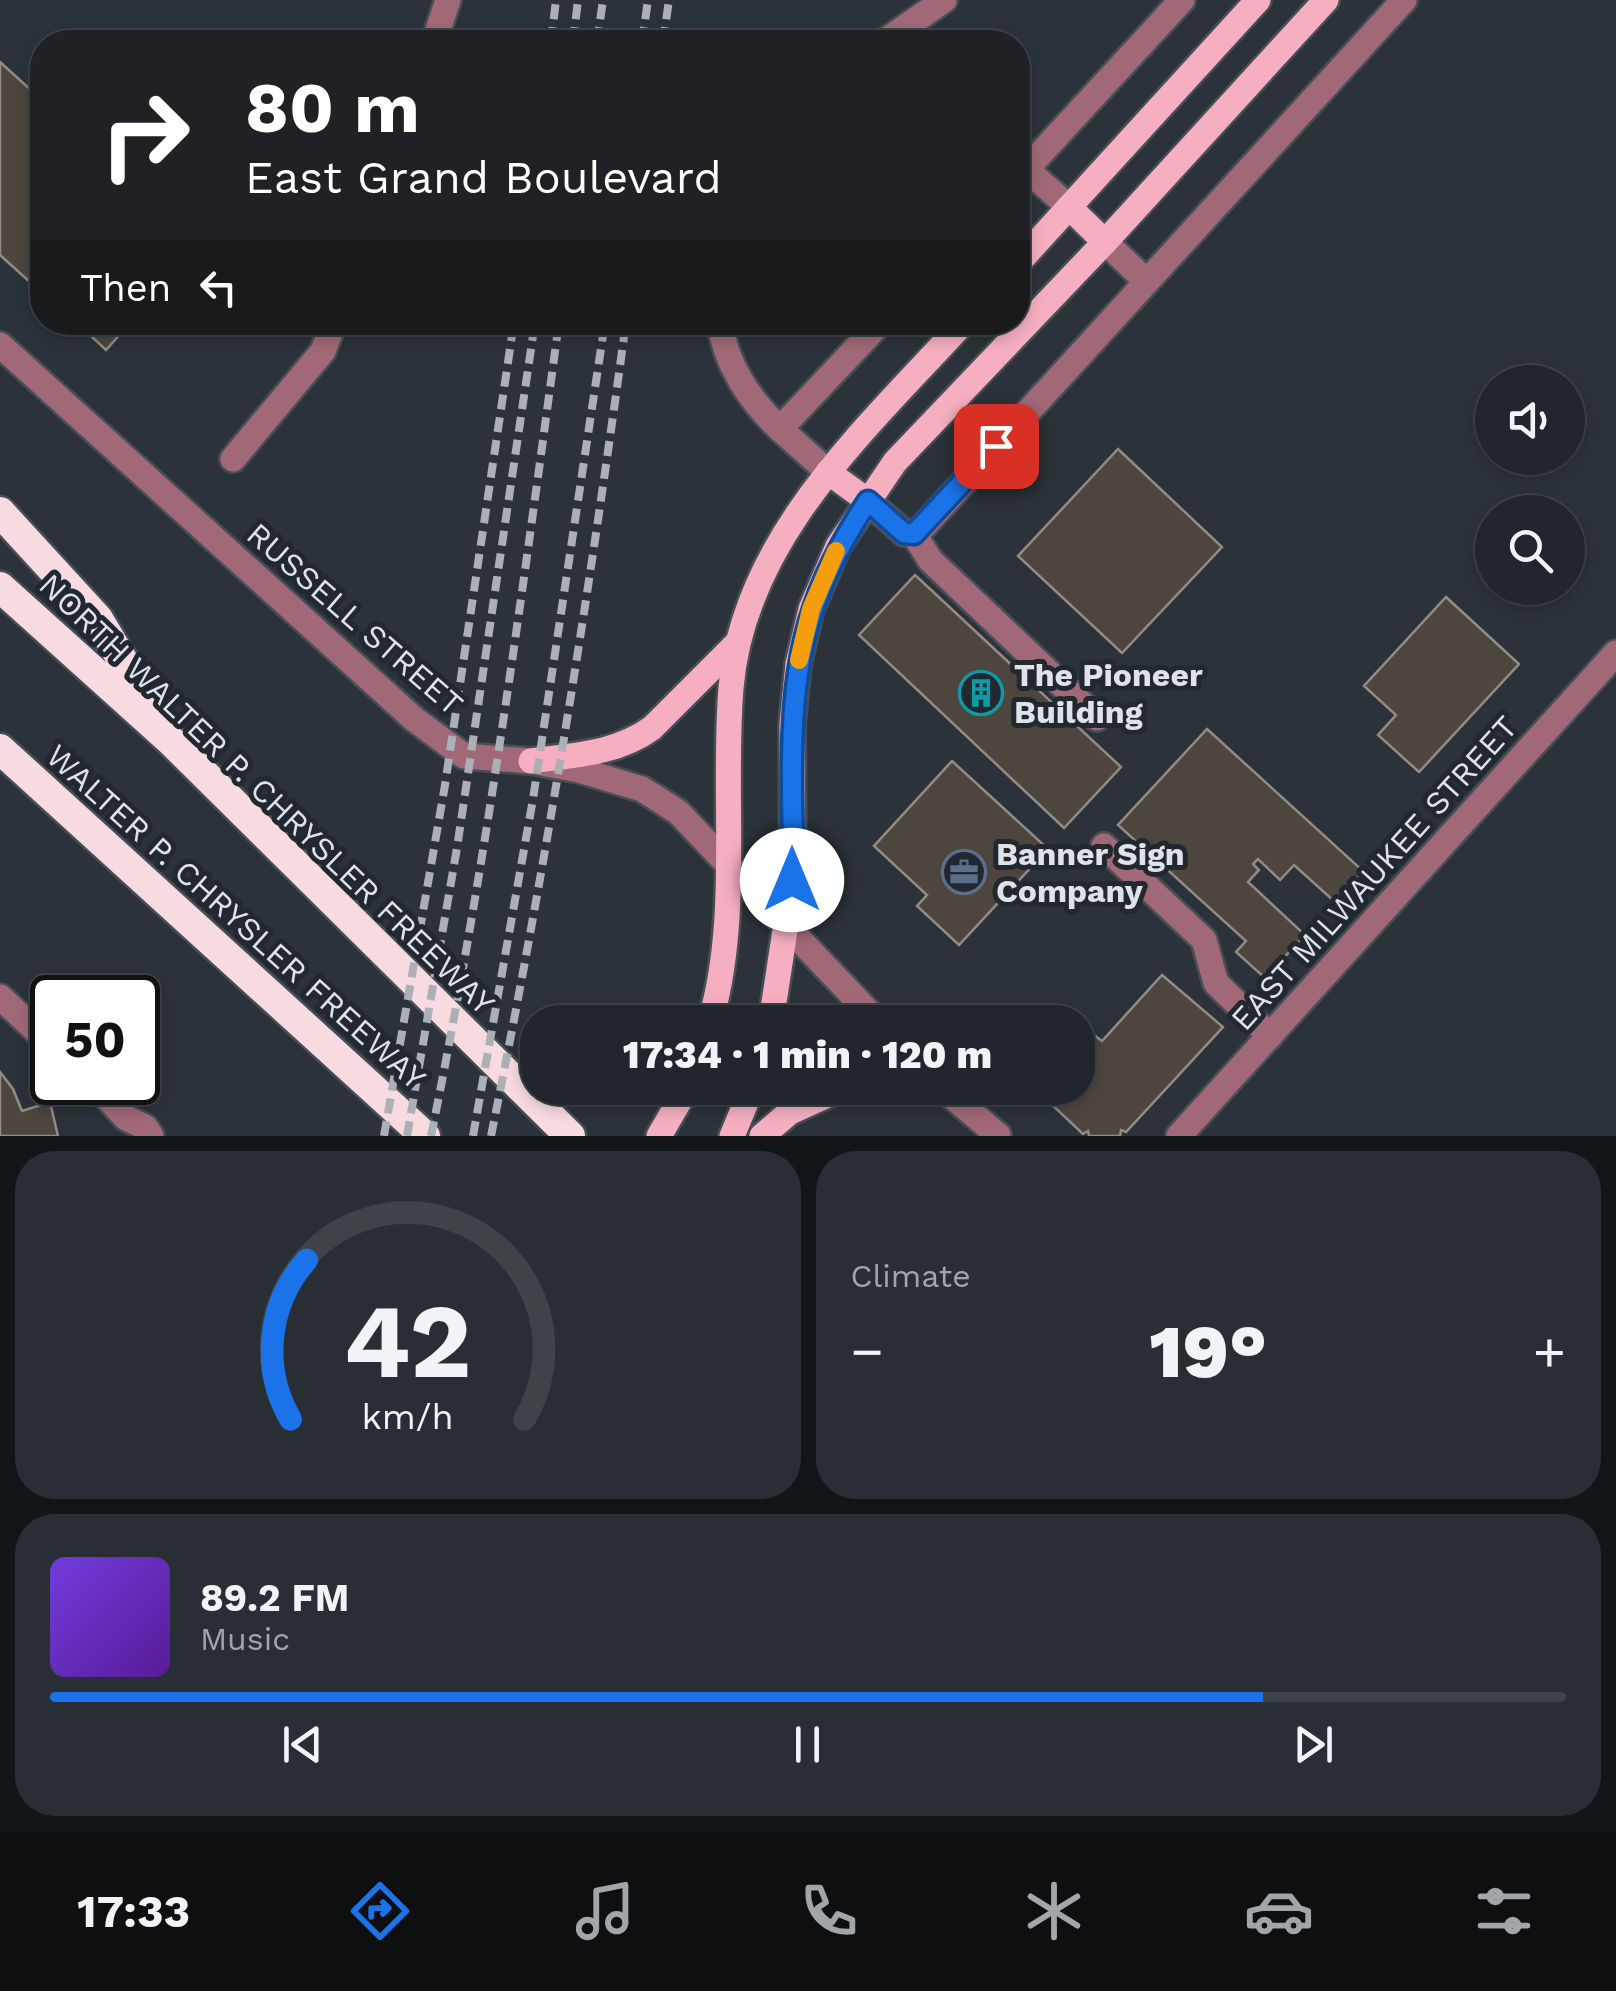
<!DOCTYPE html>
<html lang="en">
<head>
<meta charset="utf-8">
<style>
  body { margin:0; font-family:"Work Sans",sans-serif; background:#282e33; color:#f1f3f6; height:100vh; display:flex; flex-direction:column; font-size:38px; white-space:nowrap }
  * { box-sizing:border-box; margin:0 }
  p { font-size:32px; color:#a2a5a9 }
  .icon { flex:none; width:55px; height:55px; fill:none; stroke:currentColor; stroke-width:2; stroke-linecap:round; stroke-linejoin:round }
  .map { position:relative; height:1136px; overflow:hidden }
  .drawer { display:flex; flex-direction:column; gap:15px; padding:15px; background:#121518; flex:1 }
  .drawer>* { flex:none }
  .top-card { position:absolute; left:30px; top:30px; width:1000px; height:305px; border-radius:40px; box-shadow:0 5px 15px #0003,0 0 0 2px #3d4347; background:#202124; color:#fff; overflow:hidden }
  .fabs { position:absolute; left:1475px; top:365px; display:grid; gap:20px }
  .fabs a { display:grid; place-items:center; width:110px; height:110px; border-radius:50%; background:#20262b; box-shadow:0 5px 15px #0003,0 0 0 2px #3d4347; font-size:50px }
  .speed { position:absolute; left:30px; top:975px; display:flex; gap:20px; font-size:50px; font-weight:700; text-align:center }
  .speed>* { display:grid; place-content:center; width:130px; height:130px; border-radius:50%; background:#20262b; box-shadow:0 5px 15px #0003,0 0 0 2px #3d4347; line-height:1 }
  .speed .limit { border:5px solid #111; border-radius:15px; background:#fff; color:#111 }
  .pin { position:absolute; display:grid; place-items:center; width:85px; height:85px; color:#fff; margin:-42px; border-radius:20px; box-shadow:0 5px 15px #0006 }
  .me { position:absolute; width:110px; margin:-55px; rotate:0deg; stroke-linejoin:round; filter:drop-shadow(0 0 8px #0008) }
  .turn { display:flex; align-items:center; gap:35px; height:210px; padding:0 50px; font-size:45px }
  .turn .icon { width:130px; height:130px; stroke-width:2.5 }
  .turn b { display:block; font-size:70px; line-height:85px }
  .then { display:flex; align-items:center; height:95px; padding:0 50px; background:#0003; gap:20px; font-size:38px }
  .big { font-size:75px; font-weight:800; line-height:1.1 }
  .drawer .widget { flex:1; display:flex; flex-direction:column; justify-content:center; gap:15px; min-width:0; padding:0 35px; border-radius:40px; background:#282e33 }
  .drawer .dial { align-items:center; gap:0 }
  .dial svg { height:260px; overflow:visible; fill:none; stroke:#3d4347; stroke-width:7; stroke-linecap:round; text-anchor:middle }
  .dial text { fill:#f1f3f6; stroke:none }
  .song { display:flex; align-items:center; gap:30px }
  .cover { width:120px; height:120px; border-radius:15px; background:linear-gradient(135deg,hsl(260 70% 55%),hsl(270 70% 35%)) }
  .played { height:10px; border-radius:5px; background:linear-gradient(90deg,#1a73e8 80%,#3d4347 80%) }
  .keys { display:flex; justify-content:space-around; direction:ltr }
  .heat { display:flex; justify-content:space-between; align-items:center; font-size:55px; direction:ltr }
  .drawer .tiles { flex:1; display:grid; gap:15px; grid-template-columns:1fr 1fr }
  .widget:last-child { grid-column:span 2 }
  .trip { position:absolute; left:520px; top:1005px; width:575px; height:100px; border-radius:40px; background:#20262b; box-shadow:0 5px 15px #0003,0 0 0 2px #3d4347; font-weight:800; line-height:100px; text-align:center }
  .tab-bar { display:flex; height:160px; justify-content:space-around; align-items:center; background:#0d0f11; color:#a2a5a9 }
  .tab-bar .icon { width:70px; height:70px }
  .tab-bar .current { color:#1a73e8 }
  .tab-bar b { font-size:45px; color:#f1f3f6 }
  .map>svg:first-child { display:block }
  .building { fill:#4d463e; stroke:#948c84; stroke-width:2.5 }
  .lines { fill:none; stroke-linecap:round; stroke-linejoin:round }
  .minor-casing { stroke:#484e55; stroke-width:30 }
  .major-casing { stroke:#484e55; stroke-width:30 }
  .highway-casing { stroke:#484e55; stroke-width:35 }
  .minor { stroke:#a16978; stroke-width:25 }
  .major { stroke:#f5afc1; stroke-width:25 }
  .highway { stroke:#f8dbe1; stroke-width:30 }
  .rail { stroke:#abb0b6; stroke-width:8; stroke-dasharray:15 8; stroke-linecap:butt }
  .route-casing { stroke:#114b97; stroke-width:25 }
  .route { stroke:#1a73e8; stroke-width:18 }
  .slow { stroke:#f59e0b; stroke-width:18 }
  .labels { text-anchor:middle; stroke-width:10; stroke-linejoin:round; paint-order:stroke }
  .street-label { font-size:32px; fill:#dee3e8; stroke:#21282f }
  .poi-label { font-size:32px; font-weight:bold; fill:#dee3e8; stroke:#21282f; text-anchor:start }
</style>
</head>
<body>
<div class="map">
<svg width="1616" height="1136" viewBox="0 0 1616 1136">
  <rect width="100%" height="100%" fill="#2b3239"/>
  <g class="building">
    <polygon points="0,62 42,100 42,293 0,255"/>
    <polygon points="76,322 131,322 106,350"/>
    <polygon points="1118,449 1222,547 1122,653 1018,556"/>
    <polygon points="915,575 1121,767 1064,828 859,635"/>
    <polygon points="1446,597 1519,664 1419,772 1378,735 1396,715 1364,686"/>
    <polygon points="1207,729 1363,871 1335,902 1294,865 1280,880 1258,859 1253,864 1259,870 1248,882 1305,935 1265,978 1236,952 1246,941 1118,825"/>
    <polygon points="952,761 1048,849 959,945 917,906 927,895 874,846"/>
    <polygon points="1162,975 1223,1027 1126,1132 1121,1130 1120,1136 1089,1136 1088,1131 1083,1134 1034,1088 1078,1088 1078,1045 1090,1032 1102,1041"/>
    <polygon points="0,1072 13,1089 22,1111 50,1102 58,1136 0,1136"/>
  </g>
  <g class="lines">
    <defs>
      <g id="minor">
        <polyline points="434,42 448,0"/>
        <polyline points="884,42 944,0"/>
        <polyline points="1026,169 1069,207"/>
        <polyline points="1018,178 1182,0"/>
        <polyline points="1105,242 1146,281"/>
        <path d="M720,322C725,364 750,401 780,429"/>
        <polyline points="0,345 414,719 464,756 531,761 579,770 642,789 678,812 878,1022"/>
        <polyline points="233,459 323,351 334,322"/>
        <polyline points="828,472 780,429 881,322"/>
        <polyline points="868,501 904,533 914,534 922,528 1404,0"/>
        <polyline points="914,534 930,560 1097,718"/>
        <polyline points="1104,846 1204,940 1216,983 1270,1036"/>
        <polyline points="0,997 52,1045"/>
        <polyline points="93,1082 126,1118 145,1127 151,1136"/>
        <polyline points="942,1088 998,1135"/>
        <polyline points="1179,1136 1616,653"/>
      </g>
      <g id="major">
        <polyline points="1069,207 1105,242"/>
        <polyline points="1018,263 1258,0"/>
        <polyline points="828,472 868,501"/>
        <path d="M531,761C574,755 616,754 652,728L737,643"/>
        <path d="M710,1022C741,918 722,796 731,688C743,538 868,427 964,322"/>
        <polyline points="771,1022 793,878 792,724 798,664 811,609 838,546 895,462 1105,242 1326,0"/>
        <polyline points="659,1136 687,1088"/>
        <polyline points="732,1136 752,1088"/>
        <polyline points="762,1136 790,1112 843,1088"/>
      </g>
      <g id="highway">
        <polyline points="0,512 98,619 155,715"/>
        <polyline points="0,587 170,740 570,1136"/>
        <polyline points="0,749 425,1136"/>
      </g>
    </defs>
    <use href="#minor" class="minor-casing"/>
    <use href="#major" class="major-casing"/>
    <use href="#highway" class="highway-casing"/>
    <use href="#minor" class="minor"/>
    <use href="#major" class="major"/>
    <use href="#highway" class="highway"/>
    <g class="rail">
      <polyline points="551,42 556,0"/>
      <polyline points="573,42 578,0"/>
      <polyline points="597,42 603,0"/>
      <polyline points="642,42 648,0"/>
      <polyline points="663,42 669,0"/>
      <polyline points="384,1136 445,785 514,322"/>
      <polyline points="407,1136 457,848 535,322"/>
      <path d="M431,1136C486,867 522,595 559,322"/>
      <polyline points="473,1136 533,799 605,322"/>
      <path d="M491,1136C546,867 589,595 626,322"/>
    </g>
  </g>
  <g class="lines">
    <defs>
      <path id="route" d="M792,880C794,849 792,818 792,787C791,671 802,599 868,501L904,533L914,534L996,446"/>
    </defs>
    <use href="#route" class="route-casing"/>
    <use href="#route" class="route"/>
    <polyline class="slow" points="799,660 811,609 836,551"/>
  </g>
  <defs>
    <symbol id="building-ring" viewBox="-11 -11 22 22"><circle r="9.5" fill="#21282f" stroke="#0f9aa8" stroke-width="1.5"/><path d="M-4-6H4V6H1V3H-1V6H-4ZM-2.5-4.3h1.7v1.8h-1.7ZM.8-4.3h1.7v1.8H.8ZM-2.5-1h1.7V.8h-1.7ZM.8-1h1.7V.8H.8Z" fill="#0f9aa8"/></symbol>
    <symbol id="office-ring" viewBox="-11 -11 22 22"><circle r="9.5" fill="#21282f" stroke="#5c6f8a" stroke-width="1.5"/><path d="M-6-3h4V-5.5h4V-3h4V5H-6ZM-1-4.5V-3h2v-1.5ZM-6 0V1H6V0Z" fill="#5c6f8a"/></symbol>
  </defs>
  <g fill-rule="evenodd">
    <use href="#building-ring" x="956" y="668" width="50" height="50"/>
    <use href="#office-ring" x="939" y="847" width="50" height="50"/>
  </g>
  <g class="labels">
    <g class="street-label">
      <text transform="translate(355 619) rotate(41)" y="11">RUSSELL STREET</text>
      <text transform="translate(267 794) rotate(44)" y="11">NORTH WALTER P. CHRYSLER FREEWAY</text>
      <text transform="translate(1374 873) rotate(-48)" y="11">EAST MILWAUKEE STREET</text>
      <text transform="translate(236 917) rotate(42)" y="11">WALTER P. CHRYSLER FREEWAY</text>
    </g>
    <g class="poi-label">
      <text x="1014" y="686">The Pioneer<tspan x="1014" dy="37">Building</tspan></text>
      <text x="996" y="865">Banner Sign<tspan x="996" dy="37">Company</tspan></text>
    </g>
  </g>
</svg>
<div class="fabs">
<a><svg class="icon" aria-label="sound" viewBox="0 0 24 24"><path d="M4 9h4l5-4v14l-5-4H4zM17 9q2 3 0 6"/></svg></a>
<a><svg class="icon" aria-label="search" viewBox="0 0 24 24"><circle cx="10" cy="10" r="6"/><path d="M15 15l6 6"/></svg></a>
</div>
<div class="speed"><div class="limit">50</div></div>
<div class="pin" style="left:996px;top:446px;background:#d93025"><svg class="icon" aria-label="arrive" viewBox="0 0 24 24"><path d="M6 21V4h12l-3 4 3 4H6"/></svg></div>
<svg class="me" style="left:792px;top:880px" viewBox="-20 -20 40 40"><circle r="19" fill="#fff"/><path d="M0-13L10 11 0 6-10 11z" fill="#1a73e8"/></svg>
<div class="trip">17:34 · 1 min · 120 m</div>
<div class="top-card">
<div class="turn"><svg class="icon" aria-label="right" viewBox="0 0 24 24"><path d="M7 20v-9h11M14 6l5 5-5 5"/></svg><div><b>80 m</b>East Grand Boulevard</div></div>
<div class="then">Then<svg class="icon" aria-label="left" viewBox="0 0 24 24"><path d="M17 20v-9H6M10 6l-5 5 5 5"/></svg></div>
</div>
</div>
<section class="drawer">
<div class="tiles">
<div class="widget dial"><svg viewBox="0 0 100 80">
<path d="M14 69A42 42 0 1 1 86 69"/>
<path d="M14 69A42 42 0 0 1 19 20" stroke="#1a73e8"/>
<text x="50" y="56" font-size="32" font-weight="700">42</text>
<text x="50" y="72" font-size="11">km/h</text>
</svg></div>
<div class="widget"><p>Climate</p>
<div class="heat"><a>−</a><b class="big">19°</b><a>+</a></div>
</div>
<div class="widget">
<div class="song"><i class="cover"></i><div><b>89.2 FM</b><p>Music</p></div></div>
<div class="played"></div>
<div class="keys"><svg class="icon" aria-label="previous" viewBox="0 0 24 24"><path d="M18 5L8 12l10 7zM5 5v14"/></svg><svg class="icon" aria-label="pause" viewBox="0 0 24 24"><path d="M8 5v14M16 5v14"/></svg><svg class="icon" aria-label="next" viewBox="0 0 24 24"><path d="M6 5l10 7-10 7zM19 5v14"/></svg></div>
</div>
</div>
</section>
<nav class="tab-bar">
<b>17:33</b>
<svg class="icon current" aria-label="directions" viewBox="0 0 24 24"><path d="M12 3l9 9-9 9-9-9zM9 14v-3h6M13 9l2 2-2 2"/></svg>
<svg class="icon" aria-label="music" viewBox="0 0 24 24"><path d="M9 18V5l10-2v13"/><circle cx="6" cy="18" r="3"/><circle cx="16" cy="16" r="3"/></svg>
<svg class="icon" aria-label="phone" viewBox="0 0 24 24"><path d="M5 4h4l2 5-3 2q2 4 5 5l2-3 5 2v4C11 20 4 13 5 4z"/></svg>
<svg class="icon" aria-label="climate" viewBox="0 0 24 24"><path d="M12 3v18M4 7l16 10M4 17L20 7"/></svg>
<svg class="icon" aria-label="car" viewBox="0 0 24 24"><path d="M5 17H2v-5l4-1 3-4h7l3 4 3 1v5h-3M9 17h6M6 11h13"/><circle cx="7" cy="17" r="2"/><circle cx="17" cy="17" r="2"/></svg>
<svg class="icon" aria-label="filters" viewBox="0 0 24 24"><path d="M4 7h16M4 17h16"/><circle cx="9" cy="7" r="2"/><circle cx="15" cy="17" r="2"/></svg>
</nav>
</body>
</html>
